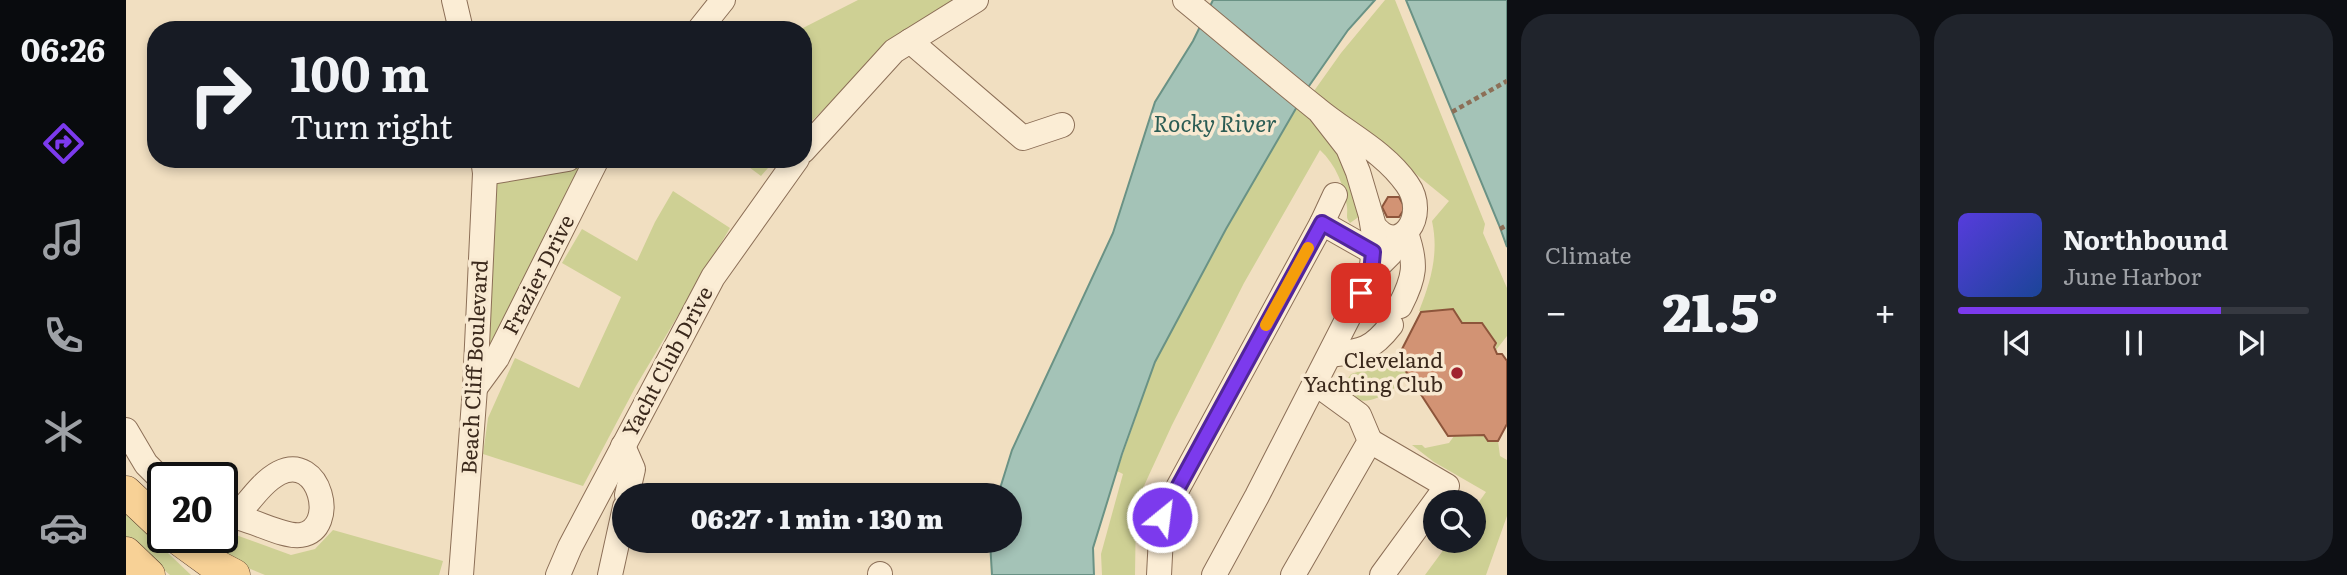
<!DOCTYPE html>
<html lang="en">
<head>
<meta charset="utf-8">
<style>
  body { margin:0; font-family:Literata,serif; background:#20242c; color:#f1f3f6; height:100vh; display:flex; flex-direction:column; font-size:26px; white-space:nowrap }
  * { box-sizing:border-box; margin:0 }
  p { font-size:23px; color:#9ea1a6 }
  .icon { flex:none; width:38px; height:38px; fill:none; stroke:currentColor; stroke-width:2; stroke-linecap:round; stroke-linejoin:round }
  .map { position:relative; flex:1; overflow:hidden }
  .drawer { display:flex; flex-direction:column; gap:14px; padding:14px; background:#0d0f14; width:840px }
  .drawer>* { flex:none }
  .top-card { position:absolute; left:21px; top:21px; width:665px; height:147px; border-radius:28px; box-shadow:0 4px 10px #0003; background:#171b24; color:#f1f3f6; overflow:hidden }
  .buttons { position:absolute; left:1297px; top:490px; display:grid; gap:14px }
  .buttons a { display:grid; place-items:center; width:63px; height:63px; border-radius:50%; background:#171b24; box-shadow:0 4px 10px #0003; font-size:35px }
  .speed { position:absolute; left:21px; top:462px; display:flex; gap:14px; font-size:35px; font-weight:700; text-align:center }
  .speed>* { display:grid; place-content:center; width:91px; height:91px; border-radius:50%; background:#171b24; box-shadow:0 4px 10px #0003; line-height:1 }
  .speed .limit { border:4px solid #111; border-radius:10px; background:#fff; color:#111 }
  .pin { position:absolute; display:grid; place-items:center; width:60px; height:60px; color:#fff; margin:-30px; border-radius:14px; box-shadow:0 4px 10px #0006 }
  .me { position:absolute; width:77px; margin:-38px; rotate:29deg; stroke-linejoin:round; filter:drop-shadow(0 0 5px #0008) }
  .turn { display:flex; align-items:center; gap:24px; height:147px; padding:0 28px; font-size:32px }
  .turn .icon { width:91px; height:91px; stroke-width:2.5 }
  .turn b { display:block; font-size:49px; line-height:60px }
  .big { font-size:52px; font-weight:800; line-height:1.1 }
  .drawer .tile { flex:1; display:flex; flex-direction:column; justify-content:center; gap:10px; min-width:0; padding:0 24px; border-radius:28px; background:#20242c }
  .song { display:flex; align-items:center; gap:21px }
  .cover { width:84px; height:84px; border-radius:10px; background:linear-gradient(135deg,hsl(250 70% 55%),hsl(220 70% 35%)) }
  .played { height:7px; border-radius:4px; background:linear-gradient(90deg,#7c3aed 75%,#363941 75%) }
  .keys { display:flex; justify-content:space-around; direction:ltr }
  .heat { display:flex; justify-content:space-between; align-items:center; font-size:38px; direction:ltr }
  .drawer .tiles { flex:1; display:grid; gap:14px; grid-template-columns:repeat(2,1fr) }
  .trip { position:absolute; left:486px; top:483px; width:410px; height:70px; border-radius:35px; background:#171b24; box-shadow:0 4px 10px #0003; font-weight:800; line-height:70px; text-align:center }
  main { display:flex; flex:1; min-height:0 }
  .tabs { display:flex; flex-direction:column; width:126px; justify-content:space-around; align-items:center; background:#090b0e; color:#9ea1a6 }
  .tabs .icon { width:49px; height:49px }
  .tabs .current { color:#7c3aed }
  .tabs b { font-size:32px; color:#f1f3f6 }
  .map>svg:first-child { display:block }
  .green { fill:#ced094 }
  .water { fill:#a4c3b7; stroke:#6a9285; stroke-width:2 }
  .building { fill:#d29374; stroke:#8d553b; stroke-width:2 }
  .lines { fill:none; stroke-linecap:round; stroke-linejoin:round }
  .minor-casing { stroke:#8c6f57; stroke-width:26 }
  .major-casing { stroke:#593d2c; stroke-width:33 }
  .path { stroke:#8c6f57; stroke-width:4.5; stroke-dasharray:5 3.5; stroke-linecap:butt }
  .minor { stroke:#fbedd5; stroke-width:24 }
  .major { stroke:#f7d196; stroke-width:32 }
  .route-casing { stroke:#51269a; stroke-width:18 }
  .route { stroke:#7c3aed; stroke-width:12 }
  .slow { stroke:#f59e0b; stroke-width:12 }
  .poi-dot { fill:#a0232e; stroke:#f8e9d1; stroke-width:2.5 }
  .labels { text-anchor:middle; stroke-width:7; stroke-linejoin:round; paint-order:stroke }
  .street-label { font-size:21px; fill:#3b291c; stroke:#f8e9d1 }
  .poi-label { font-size:21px; fill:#3b291c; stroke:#f8e9d1; text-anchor:end }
  .water-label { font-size:23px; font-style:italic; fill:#2b5c54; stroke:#f8e9d1 }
</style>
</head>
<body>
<main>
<nav class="tabs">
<b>06:26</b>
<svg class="icon current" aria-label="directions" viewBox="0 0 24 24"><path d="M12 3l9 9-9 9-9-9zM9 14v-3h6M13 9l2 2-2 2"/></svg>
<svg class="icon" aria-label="music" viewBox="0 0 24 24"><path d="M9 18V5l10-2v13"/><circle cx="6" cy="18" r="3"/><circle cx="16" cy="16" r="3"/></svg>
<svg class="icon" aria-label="phone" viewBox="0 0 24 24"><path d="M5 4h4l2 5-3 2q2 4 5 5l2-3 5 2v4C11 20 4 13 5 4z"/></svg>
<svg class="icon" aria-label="climate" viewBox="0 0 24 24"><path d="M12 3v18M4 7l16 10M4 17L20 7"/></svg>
<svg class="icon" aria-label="car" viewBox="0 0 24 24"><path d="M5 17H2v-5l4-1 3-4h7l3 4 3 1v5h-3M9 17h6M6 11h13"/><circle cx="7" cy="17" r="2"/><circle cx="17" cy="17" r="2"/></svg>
</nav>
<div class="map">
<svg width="1381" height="575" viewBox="0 0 1381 575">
  <rect width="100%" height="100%" fill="#f1dfc1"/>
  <g class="green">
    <polygon points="732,0 831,0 761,45 677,130 677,30 673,30"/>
    <path d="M1259,0H1269L1359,224L1357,233L1381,288V336L1370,350V343L1356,323H1336L1327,309L1311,310L1309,312L1293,311C1305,281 1313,253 1306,221L1323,201L1188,91L1215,53Z"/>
    <path d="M1171,107L1204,135L1220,156L1234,216L1224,223C1219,217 1222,215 1221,207C1218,185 1210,165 1194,150L1118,283L1046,425L1017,488L1010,507L1009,575H976L975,554L997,474L991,471L1029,362L1100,229Z"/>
    <polygon points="442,159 471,159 349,388 359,173"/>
    <polygon points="612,159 650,159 635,176"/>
    <polygon points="547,191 604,228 510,386 457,486 357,454 362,418 389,358 453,388 495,297 436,263 456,229 511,261 529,222"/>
    <path d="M1264,354H1274L1284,377C1263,392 1236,416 1216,387L1225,374L1238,370Z"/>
    <polygon points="1358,435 1372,441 1374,456 1381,460 1381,516 1360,575 1299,575 1324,541 1348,541 1348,509 1360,492 1308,462 1286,445 1296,445 1299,448 1323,443 1328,436"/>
    <polygon points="0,513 65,575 44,575 0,537"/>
    <polygon points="96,530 165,555 189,549 207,530 317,561 313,575 139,575 117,566 67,537 96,537"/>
  </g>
  <g class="water">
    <polygon points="1087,0 1249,0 1222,30 1183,86 1100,229 1029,362 996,454 967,548 968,575 866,575 864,541 884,541 884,495 872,495 886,450 987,233 1029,102 1067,41"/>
    <polygon points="1280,0 1381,0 1381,247 1373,225"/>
  </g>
  <g class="building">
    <polygon points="1262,197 1273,197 1279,208 1273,217 1261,217 1256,207"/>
    <polygon points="1327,309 1336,323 1356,323 1370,343 1368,347 1371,354 1376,354 1381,361 1381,424 1372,441 1362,441 1358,435 1322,436 1279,370 1281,367 1273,355 1295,312"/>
  </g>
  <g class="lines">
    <defs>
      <g id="minor">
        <polyline points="328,0 335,30"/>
        <path d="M1059,0C1103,36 1147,74 1191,109C1221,134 1258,151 1281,184C1304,216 1273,258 1248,226L1232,172L1222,148L1194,112"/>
        <polyline points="573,30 597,0"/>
        <polyline points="784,41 897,138 936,125"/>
        <polyline points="677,151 768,51 850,0"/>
        <polyline points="359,173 442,159"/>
        <polyline points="1209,195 1196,223 1247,252"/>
        <polyline points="1245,217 1249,241 1245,273 1264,254 1280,233"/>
        <path d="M1274,306C1289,277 1291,264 1280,233"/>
        <path d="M1204,355C1235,351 1245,351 1265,325"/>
        <polyline points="349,388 371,358 471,159"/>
        <polyline points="0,430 20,464 37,481"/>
        <polyline points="1244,441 1321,486 1256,575"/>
        <polyline points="497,446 507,469 501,495"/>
        <path d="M96,515C121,515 155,538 175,535C213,529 194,452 153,473C136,482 124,501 111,515"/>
        <polyline points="335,575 349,388 359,173 357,159"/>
        <polyline points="432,575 444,547 587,277 671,159"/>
        <polyline points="484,575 499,507"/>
        <polyline points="754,575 754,574"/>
        <polyline points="1033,575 1036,517 1196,223"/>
        <polyline points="1088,575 1131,496 1245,273"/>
        <polyline points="1167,575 1244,441 1233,415 1189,383"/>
      </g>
      <g id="major">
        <polyline points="0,492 37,527"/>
        <polyline points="50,537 87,564 108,575"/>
        <polyline points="0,553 23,575"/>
      </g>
    </defs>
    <use href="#minor" class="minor-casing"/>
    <use href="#major" class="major-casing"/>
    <g class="path">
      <polyline points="1326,112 1381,81"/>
      <polyline points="1374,229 1381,225"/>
    </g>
    <use href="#minor" class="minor"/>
    <use href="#major" class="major"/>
  </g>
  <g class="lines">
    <defs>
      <polyline id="route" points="1036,517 1196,223 1247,252 1245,273 1235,293"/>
    </defs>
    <use href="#route" class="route-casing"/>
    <use href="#route" class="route"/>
    <polyline class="slow" points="1140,325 1182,248"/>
  </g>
  <circle class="poi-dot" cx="1331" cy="373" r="7"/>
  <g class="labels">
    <g class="street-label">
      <text transform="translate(413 275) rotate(-63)" y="7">Frazier Drive</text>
      <text transform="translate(542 362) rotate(-62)" y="7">Yacht Club Drive</text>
      <text transform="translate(349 367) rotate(-87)" y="7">Beach Cliff Boulevard</text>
    </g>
    <g class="poi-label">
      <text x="1317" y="368">Cleveland<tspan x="1317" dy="24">Yachting Club</tspan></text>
    </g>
    <g class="water-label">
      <text x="1089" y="132">Rocky River</text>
    </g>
  </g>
</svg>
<div class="buttons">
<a><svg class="icon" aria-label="search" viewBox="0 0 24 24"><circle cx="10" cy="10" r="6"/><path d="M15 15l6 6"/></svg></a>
</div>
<div class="speed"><div class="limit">20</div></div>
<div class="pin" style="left:1235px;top:293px;background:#d93025"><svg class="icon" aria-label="arrive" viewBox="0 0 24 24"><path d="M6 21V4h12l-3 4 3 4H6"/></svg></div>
<svg class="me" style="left:1036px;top:517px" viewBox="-20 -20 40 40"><circle r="17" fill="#7c3aed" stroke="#fff" stroke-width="3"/><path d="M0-11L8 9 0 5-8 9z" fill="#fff"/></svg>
<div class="trip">06:27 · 1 min · 130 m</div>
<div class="top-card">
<div class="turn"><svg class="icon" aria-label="right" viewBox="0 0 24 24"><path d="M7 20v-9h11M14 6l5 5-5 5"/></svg><div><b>100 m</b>Turn right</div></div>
</div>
</div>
<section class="drawer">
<div class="tiles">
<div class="tile"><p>Climate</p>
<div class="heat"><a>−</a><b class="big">21.5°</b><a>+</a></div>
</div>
<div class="tile">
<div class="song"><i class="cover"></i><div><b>Northbound</b><p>June Harbor</p></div></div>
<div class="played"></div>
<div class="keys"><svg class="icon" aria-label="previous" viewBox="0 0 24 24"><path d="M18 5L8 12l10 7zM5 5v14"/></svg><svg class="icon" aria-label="pause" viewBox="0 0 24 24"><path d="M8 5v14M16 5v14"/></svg><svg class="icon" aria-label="next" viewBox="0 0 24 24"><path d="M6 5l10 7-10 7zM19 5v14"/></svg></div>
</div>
</div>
</section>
</main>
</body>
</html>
